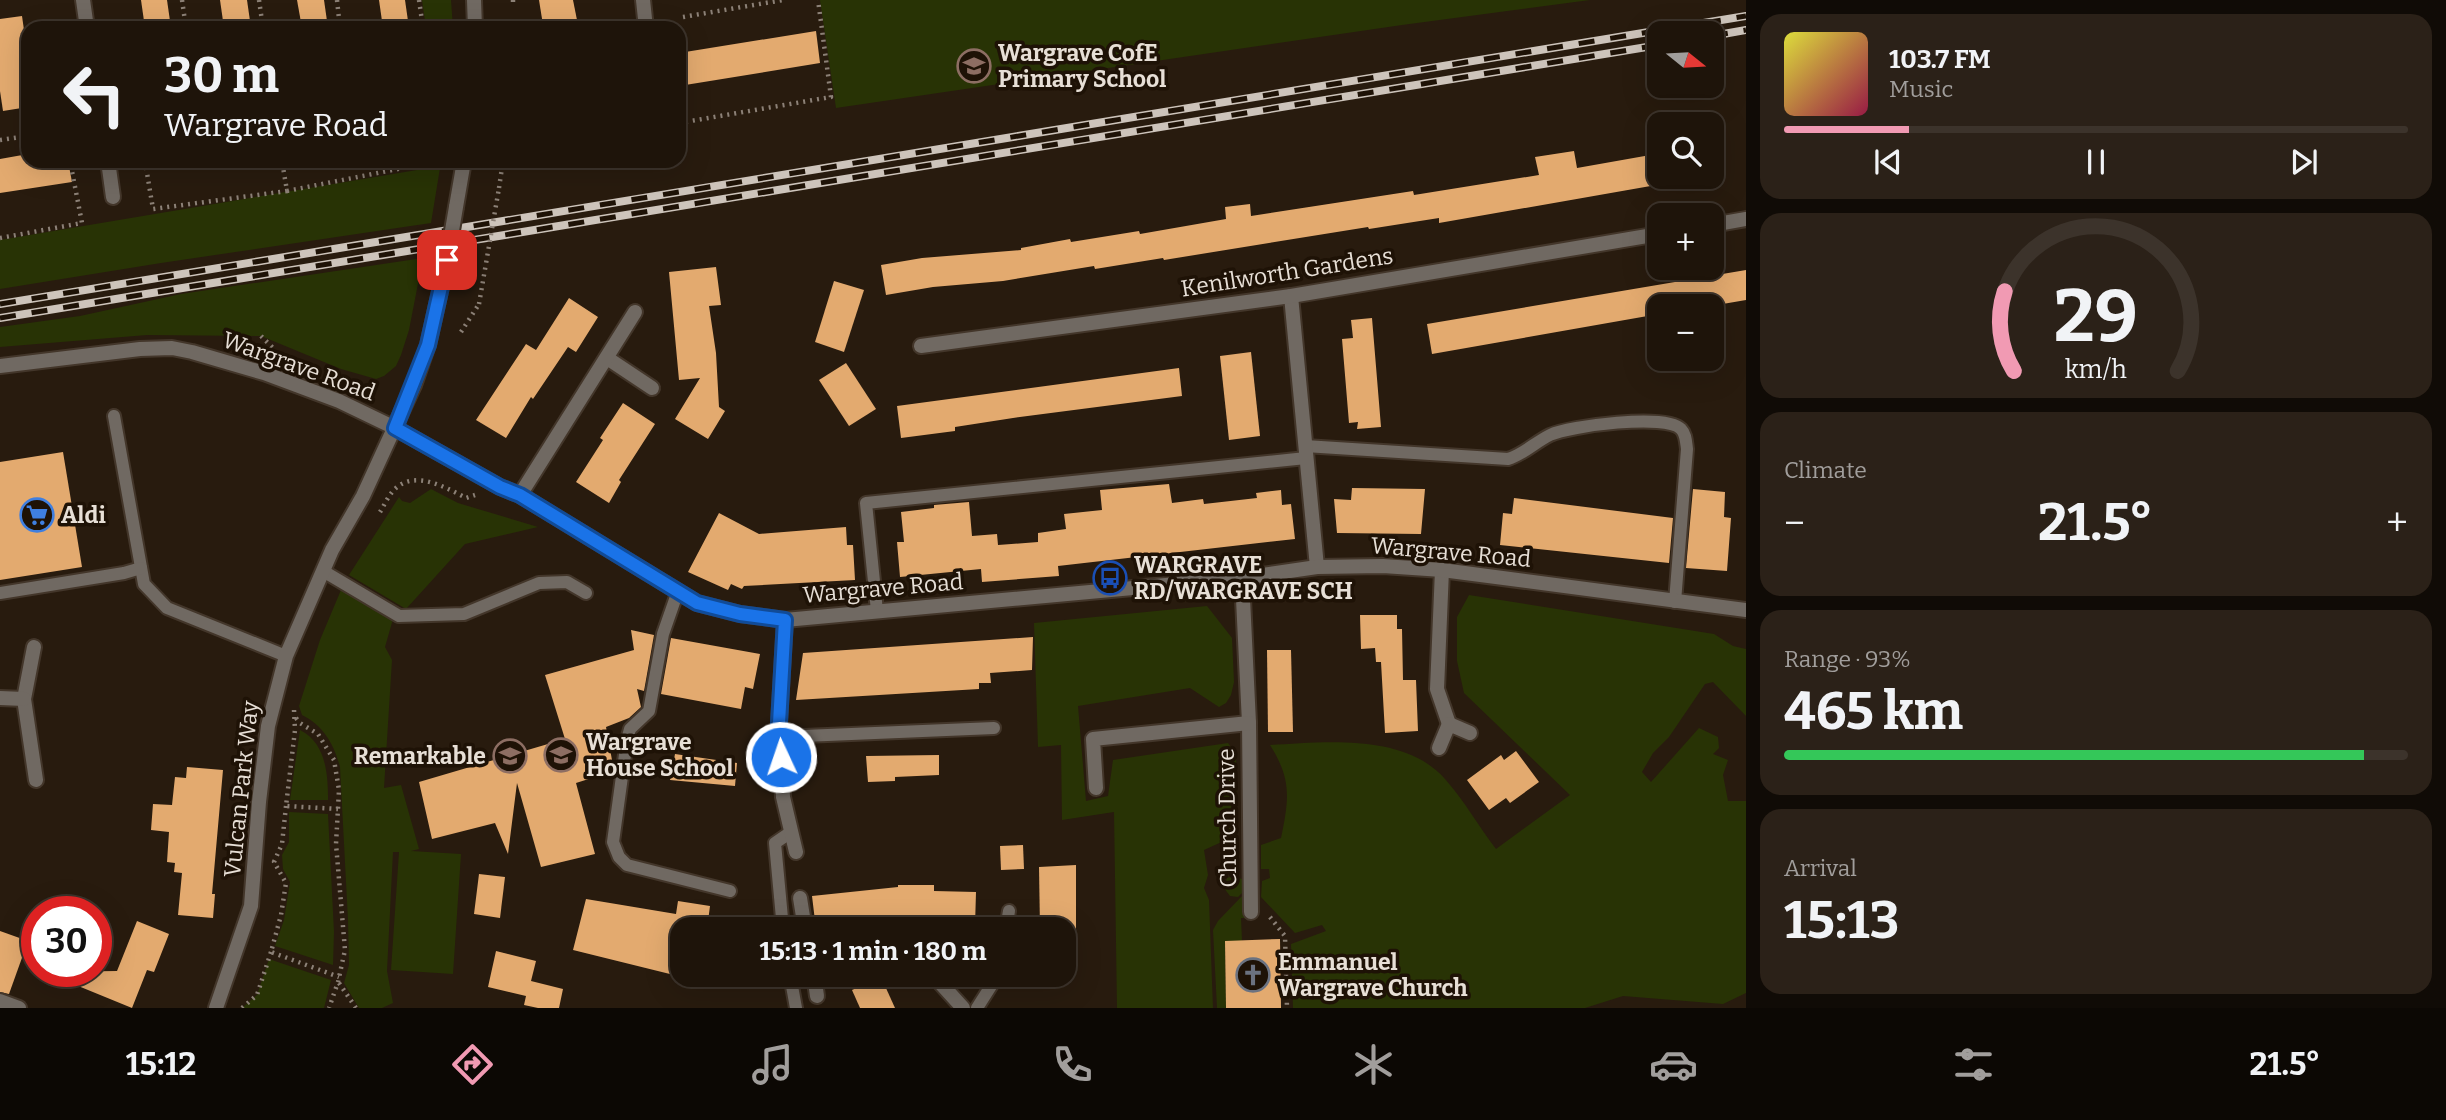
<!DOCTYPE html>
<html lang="en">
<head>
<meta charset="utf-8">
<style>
  body { margin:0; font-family:Bitter,serif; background:#2b2118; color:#f1f3f6; height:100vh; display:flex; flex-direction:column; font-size:26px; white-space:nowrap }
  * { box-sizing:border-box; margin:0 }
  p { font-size:23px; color:#a19e9c }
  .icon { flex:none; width:38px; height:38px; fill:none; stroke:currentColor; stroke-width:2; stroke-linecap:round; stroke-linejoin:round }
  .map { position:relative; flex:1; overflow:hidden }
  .side { display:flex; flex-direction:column; gap:14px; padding:14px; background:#100b06; width:700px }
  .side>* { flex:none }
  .guide { position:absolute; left:21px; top:21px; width:665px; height:147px; border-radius:21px; box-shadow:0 7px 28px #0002,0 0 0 2px #3c332b; background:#1e140a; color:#f1f3f6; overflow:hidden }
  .needle { width:46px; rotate:108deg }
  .fabs { position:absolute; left:1647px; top:21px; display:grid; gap:14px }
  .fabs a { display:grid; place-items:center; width:77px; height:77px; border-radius:14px; background:#1e140a; box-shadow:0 7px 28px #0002,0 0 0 2px #3c332b; font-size:35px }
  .speed { position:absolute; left:21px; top:896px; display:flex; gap:14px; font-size:35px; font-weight:700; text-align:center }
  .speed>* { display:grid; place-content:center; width:91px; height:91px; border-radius:50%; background:#1e140a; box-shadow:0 7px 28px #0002,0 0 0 2px #3c332b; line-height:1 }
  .speed .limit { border:10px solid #d22; background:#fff; color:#111 }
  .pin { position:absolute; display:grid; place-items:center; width:60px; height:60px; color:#fff; margin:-30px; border-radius:14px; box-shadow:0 4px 10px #0006 }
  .me { position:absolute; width:77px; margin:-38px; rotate:357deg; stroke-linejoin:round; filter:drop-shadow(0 0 5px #0008) }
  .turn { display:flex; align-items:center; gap:24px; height:147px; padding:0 28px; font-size:32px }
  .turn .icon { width:91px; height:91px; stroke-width:2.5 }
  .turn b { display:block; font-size:49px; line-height:60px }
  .big { font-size:52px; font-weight:700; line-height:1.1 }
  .side .tile { flex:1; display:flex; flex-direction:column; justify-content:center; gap:10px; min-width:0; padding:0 24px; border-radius:21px; background:#2b2118 }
  .side .dial { align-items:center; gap:0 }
  .dial svg { height:182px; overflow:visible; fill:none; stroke:#3c332b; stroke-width:7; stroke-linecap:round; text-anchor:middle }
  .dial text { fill:#f1f3f6; stroke:none }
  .song { display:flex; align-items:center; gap:21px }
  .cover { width:84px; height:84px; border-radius:10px; background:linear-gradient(135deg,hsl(60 70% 55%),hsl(340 70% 35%)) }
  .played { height:7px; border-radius:4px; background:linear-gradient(90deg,#f19ab3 20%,#3c332b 20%) }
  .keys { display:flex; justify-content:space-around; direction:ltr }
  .heat { display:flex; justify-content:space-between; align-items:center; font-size:38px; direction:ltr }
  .charge { height:10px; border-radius:5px; background:linear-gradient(90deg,#34c759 93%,#3c332b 0) }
  .trip { position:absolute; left:670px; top:917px; width:406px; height:70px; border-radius:21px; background:#1e140a; box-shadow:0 7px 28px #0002,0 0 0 2px #3c332b; font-weight:700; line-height:70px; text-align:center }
  .dock { display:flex; height:112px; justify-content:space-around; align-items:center; background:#0c0804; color:#a19e9c }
  .dock .icon { width:49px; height:49px }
  .dock .selected { color:#f19ab3 }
  .dock b { font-size:32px; color:#f1f3f6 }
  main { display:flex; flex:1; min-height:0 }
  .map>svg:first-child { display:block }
  .green { fill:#283305 }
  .building { fill:#e3aa6f }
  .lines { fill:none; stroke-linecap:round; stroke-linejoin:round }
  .service-casing { stroke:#43362a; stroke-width:16 }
  .minor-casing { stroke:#43362a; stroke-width:18 }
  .tertiary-casing { stroke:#43362a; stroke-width:18 }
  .path { stroke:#8c8177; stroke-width:4.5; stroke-dasharray:2 5; stroke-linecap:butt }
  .service { stroke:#706962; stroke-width:12 }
  .minor { stroke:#706962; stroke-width:14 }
  .tertiary { stroke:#706962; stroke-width:14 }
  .rail-casing { stroke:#cdc4bb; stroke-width:8 }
  .rail { stroke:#1e1206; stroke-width:5; stroke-dasharray:16; stroke-linecap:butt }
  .minor-bridge-casing { stroke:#43362a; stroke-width:18; stroke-linecap:butt }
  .path-bridge { stroke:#8c8177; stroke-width:4.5; stroke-dasharray:2 5; stroke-linecap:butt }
  .minor-bridge { stroke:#706962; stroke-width:14 }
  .route-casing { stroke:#114b97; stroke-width:18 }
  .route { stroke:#1a73e8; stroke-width:12 }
  .labels { text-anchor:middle; stroke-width:7; stroke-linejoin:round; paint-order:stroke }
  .poi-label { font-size:23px; font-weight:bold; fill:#e7dfd6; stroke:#1e1206; text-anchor:start }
  .street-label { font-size:23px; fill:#e7dfd6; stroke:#1e1206 }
</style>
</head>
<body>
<main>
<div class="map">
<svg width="1746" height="1008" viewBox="0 0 1746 1008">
  <rect width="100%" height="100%" fill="#281b0e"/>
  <g class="green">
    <polygon points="422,0 451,0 453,28 426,28"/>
    <polygon points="820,0 1590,0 1402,25 836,108"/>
    <polygon points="435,167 440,168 431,223 161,263 0,289 0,240"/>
    <polygon points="423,258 409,330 401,355 396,366 384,376 376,379 341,369 261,336 147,335 0,347 0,327 80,316 181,294"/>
    <polygon points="431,489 458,503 538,527 465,544 406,609 349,575 399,497 402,501 410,503"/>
    <path d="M341,590L353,594L393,619L385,647L392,660L384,788L401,785L419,849L411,851L461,854L453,974L391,970L399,852H393L387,971L393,1003L382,1008H359L344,983L349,965L348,920L340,767C334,744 323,725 302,715L299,706L320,640Z"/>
    <path d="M1469,595L1714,634L1733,646L1746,649V716L1713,682L1705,684L1669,737L1653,753L1642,772L1651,782L1699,728L1718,737L1719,748L1713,754L1728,760L1723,775L1728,801H1746V993L1723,1004L1623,996L1585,1008H1293L1291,944L1326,931L1322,925L1295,933L1261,897L1262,881L1270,878L1269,869H1261V845L1281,838C1289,799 1292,780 1270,745C1325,742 1405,733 1445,779C1464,800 1479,827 1496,849L1570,795L1464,693L1457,661V617Z"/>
    <polygon points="1207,606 1232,638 1234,682 1231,695 1226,703 1219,707 1190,688 1078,706 1086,801 1108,796 1113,760 1228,743 1236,754 1237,835 1204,850 1208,875 1204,888 1209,900 1213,1008 1117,1008 1114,812 1062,820 1061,745 1038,747 1034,623"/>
    <path d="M300,730C326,743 328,774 328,800H290Z"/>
    <polygon points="289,812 328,814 334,932 333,965 275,946 284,920 290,882 283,869 282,855 289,842"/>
    <polygon points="1233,876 1242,879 1243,892 1238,897 1230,896 1224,888 1227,878"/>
    <polygon points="1244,894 1246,918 1241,918 1242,941 1225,941 1226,1008 1217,1008 1213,930 1218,921"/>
    <polygon points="269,959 331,980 324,1008 242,1008 257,995"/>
  </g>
  <g class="building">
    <polygon points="141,0 167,0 171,28 145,28"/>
    <polygon points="220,0 247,0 251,28 224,28"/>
    <polygon points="297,0 324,0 328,28 302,28"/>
    <polygon points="379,0 405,0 409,28 383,28"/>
    <polygon points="539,0 573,0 577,20 543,25"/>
    <polygon points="22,16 28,58 28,107 3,111 0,91 0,19"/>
    <polygon points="816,31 820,63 679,86 679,53"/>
    <polygon points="1574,151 1577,168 1656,154 1662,184 1439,223 1439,218 1369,229 1368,227 1164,260 1163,258 1095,269 1094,266 1003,281 933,287 886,295 881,265 922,258 1021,250 1021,248 1070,239 1071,242 1139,231 1140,234 1226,219 1225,207 1250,204 1251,216 1413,191 1414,195 1539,175 1535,157"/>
    <polygon points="28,154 28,161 68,161 72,182 0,193 0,159"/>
    <polygon points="716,267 721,305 709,306 716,353 719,407 725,411 708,439 675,419 700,378 679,380 669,272"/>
    <polygon points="1746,270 1746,300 1711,306 1659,306 1659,314 1432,354 1427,324"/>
    <polygon points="834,281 864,290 844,352 815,342"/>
    <polygon points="569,298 598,317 576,352 568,347 533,399 531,397 506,438 476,420 526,344 536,350"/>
    <polygon points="1372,318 1381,427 1357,429 1358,422 1349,423 1342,339 1353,338 1351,320"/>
    <polygon points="1251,352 1260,436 1229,440 1220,356"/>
    <polygon points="846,363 876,409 849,426 819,380"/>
    <polygon points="1179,368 1182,396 1013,418 955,427 955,431 901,438 897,406"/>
    <polygon points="623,403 655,424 619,480 621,482 609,503 576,482 603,440 600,438"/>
    <polygon points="63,452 82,567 0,580 0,462"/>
    <polygon points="1169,484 1172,503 1203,499 1204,504 1257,498 1256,493 1281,490 1282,505 1291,504 1295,539 1058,566 1059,576 982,582 981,569 900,577 897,542 904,542 901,512 934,508 934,505 969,502 972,536 997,534 998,545 1038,542 1038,533 1066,529 1064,514 1102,510 1100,490"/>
    <polygon points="1352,488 1425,489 1421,534 1337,533 1334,499 1351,500"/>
    <polygon points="1693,489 1725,492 1724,517 1731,518 1727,571 1686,568"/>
    <polygon points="1514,498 1673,518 1669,563 1500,545 1503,513 1512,514"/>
    <polygon points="719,513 759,534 846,527 847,545 853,545 855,580 744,586 742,589 731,584 728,590 688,572"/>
    <polygon points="1360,615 1397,615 1397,629 1402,629 1403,680 1416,680 1418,731 1385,733 1381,662 1376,662 1375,648 1361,649"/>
    <polygon points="631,630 654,635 644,691 637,689 641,707 629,718 606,727 614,771 576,783 595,854 541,867 517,783 508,854 495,823 432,839 419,782 565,739 545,675 634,650"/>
    <polygon points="1033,637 1032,670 990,673 991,683 979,683 979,689 796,700 803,653"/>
    <polygon points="671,638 760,654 753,689 745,687 741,709 661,694"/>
    <polygon points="1267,650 1291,650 1293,732 1268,732"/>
    <polygon points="1516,751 1539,782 1510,803 1506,798 1489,810 1467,780 1501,755 1504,760"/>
    <polygon points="675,754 737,763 735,786 670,780"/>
    <polygon points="939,755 939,775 895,777 895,781 868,782 866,756"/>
    <polygon points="187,767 223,770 212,894 215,894 213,918 178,915 182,873 174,872 175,863 167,862 169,832 151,830 153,804 172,805 175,777 186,778"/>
    <polygon points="1023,845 1024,869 1001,870 1000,846"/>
    <polygon points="1076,865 1076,929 1040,929 1039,867"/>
    <polygon points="479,874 505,877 500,918 474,914"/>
    <polygon points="898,885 934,885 934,891 976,892 975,926 939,925 939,922 897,923 852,927 852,929 816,929 812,896 898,887"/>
    <polygon points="586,899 676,914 678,901 710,906 707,929 682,929 682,977 573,950"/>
    <polygon points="137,921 169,934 154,972 147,970 132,1008 44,972 117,971"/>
    <polygon points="0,931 28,941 9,994 0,992"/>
    <polygon points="1280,939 1281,1008 1226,1008 1225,941"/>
    <polygon points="496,951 536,961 531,981 563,989 559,1008 538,1008 524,1005 526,996 488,987"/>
    <polygon points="881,977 895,1008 860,1008 852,990"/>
  </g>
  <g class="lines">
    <defs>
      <g id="service">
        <polyline points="114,416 144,584 167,608 286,656"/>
        <path d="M1305,446L1508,459C1524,454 1534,443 1550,435C1569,426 1667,413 1681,429C1686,434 1686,442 1687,449L1675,602"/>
        <polyline points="323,571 399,616 464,614 539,583 567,582 586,593"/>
        <polyline points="678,591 663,634 649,711 630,729 627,740 613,842 619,857 627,865 730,891"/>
        <polyline points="0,593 124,573 141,568"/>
        <polyline points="877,611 866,503 1306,458"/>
        <polyline points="780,737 994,728"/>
        <polyline points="783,929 775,843 791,832"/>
        <polyline points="1006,929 1009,911"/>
        <polyline points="790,975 796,1008"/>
        <polyline points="977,1008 998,975"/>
      </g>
      <g id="minor">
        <polyline points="83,0 87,28"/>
        <polyline points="474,0 475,28"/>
        <polyline points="643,0 646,28"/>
        <polyline points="108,161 113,197"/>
        <polyline points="456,207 464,161"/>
        <polyline points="1712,225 1746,219"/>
        <polyline points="1291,296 1317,567"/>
        <polyline points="921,346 1291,296 1659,234"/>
        <polyline points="607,358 652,388"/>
        <polyline points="520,495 635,312"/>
        <polyline points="1442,570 1437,689 1449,724"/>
        <polyline points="1242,578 1249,723 1251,912"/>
        <polyline points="785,620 779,723 783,797 796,852"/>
        <polyline points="34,647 24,699 36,780"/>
        <polyline points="0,698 24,699"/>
        <polyline points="1439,748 1449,724 1470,733"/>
        <polyline points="1096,788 1093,739 1249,723"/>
        <polyline points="800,898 805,929"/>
        <polyline points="814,975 817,996"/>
        <polyline points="933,975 963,1008"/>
        <polyline points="0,1001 19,1008"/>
        <polyline points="216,1008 251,906 259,802 268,726 286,656 332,550 363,496 414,385 428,345 447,260"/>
      </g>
      <polyline id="tertiary" points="0,366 140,349 172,348 192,352 264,373 339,401 395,428 500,487 520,495 697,603 740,614 785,620 1242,578 1317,567 1383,566 1442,570 1746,610"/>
    </defs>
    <use href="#service" class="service-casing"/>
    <use href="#minor" class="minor-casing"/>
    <use href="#tertiary" class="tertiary-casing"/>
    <g class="path">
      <polyline points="182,0 186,28"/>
      <polyline points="259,0 263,28"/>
      <polyline points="337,0 340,28"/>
      <polyline points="419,0 423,28"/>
      <polyline points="513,0 513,3"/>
      <polyline points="683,17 783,0"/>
      <polyline points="679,123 831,97 818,0"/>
      <polyline points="0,140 28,136"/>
      <polyline points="145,161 153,209 287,191 282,161"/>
      <polyline points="499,188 503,161"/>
      <polyline points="287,191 433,162 444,163"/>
      <polyline points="0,238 82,223 70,161"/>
      <polyline points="461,332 479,304"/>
      <polyline points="261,336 274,349 271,356"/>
      <path d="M380,512C385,504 389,494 396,488C416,470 447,488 466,498L475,495"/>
      <polyline points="294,710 295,730 286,806 338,809"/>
      <polyline points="296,718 300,723 318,734 334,760 339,790 336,844 345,950 338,982 329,1008"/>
      <polyline points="286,806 282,844 274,862 286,883 281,915 271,952 339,977"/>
      <polyline points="1270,917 1285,936 1287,1008"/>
      <polyline points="339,983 356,1008"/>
      <polyline points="242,1008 257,995 271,952"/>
    </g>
    <use href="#service" class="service"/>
    <use href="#minor" class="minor"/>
    <use href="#tertiary" class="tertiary"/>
    <defs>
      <g id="rail">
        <polyline points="1712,36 1746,30"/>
        <polyline points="0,304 1746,16"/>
        <polyline points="0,318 1659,45"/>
      </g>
    </defs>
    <use href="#rail" class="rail-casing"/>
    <use href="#rail" class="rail"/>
    <defs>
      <polyline id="minor-bridge" points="447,260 456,207"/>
    </defs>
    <use href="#minor-bridge" class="minor-bridge-casing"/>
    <polyline class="path-bridge" points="479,304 499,188"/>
    <use href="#minor-bridge" class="minor-bridge"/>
  </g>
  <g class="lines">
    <defs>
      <polyline id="route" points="447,260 428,345 395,428 500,487 520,495 697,603 740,614 785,620 779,723 781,757"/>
    </defs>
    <use href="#route" class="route-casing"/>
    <use href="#route" class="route"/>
  </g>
  <defs>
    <symbol id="school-ring" viewBox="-11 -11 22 22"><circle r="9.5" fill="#1e1206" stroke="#8d6e63" stroke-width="1.5"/><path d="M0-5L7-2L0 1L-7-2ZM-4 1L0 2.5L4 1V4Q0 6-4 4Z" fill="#8d6e63"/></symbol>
    <symbol id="supermarket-ring" viewBox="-11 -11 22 22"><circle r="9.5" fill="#1e1206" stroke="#3f7fe0" stroke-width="1.5"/><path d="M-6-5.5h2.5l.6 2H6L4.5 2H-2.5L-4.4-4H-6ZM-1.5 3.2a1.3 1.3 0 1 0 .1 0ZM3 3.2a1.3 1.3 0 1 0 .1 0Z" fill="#3f7fe0"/></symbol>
    <symbol id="bus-ring" viewBox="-11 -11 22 22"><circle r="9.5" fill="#1e1206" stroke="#1a4fb4" stroke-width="1.5"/><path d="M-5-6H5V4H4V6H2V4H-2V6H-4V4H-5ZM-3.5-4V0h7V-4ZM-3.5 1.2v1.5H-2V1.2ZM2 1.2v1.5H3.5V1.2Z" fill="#1a4fb4"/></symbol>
    <symbol id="church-ring" viewBox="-11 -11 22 22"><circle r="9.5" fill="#1e1206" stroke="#6b7280" stroke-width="1.5"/><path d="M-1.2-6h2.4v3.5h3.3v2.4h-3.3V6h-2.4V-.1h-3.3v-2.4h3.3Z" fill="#6b7280"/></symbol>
  </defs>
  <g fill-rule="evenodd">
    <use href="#school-ring" x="955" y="47" width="38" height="38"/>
    <use href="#supermarket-ring" x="18" y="496" width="38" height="38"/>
    <use href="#bus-ring" x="1091" y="559" width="38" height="38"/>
    <use href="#school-ring" x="542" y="736" width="38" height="38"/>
    <use href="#school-ring" x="491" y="737" width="38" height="38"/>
    <use href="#church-ring" x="1234" y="956" width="38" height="38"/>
  </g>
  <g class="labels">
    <g class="poi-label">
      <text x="998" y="61">Wargrave CofE<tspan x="998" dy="26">Primary School</tspan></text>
      <text x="61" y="523">Aldi</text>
      <text x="1134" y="573">WARGRAVE<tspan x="1134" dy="26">RD/WARGRAVE SCH</tspan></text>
      <text x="586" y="750">Wargrave<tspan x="586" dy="26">House School</tspan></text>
      <text x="486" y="764" text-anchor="end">Remarkable</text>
      <text x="1278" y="970">Emmanuel<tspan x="1278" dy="26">Wargrave Church</tspan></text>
    </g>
    <g class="street-label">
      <text transform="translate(1287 272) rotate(-9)" y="8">Kenilworth Gardens</text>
      <text transform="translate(299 366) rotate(20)" y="8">Wargrave Road</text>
      <text transform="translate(1451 552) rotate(5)" y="8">Wargrave Road</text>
      <text transform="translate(883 588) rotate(-5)" y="8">Wargrave Road</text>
      <text transform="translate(241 789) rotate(-84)" y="8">Vulcan Park Way</text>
      <text transform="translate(1227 818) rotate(-91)" y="8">Church Drive</text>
    </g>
  </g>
</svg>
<div class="fabs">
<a><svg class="needle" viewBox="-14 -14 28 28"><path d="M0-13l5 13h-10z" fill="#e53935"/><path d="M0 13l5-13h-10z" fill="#a19e9c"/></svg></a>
<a><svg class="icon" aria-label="search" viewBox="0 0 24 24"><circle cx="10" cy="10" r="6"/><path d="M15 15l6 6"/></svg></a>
<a>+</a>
<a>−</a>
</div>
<div class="speed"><div class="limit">30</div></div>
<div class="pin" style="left:447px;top:260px;background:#d93025"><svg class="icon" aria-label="arrive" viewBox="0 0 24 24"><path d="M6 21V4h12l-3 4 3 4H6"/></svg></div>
<svg class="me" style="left:781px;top:757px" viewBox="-20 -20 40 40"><circle r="17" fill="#1a73e8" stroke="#fff" stroke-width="3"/><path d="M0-11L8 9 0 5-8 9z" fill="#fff"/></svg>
<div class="trip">15:13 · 1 min · 180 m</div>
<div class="guide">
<div class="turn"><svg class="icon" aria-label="left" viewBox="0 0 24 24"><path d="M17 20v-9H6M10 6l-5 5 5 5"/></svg><div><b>30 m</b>Wargrave Road</div></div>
</div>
</div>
<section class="side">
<div class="tile">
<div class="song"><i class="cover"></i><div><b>103.7 FM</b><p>Music</p></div></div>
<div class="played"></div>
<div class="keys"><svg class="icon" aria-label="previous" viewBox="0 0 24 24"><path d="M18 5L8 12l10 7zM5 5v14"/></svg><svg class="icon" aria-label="pause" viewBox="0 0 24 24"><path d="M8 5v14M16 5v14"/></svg><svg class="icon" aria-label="next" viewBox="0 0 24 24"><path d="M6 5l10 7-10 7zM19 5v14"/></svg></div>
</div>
<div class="tile dial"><svg viewBox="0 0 100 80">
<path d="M14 69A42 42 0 1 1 86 69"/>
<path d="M14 69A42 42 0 0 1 10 34" stroke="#f19ab3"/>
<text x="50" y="56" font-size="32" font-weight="700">29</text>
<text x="50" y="72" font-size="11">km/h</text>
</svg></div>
<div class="tile"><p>Climate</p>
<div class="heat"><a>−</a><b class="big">21.5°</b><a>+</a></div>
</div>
<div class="tile"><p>Range · 93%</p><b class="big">465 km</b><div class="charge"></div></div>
<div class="tile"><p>Arrival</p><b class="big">15:13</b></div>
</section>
</main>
<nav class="dock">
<b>15:12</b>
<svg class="icon selected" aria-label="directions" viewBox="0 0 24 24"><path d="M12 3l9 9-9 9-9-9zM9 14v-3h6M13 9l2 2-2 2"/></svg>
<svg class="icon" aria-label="music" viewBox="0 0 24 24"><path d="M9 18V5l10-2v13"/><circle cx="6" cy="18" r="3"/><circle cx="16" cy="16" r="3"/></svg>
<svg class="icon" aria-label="phone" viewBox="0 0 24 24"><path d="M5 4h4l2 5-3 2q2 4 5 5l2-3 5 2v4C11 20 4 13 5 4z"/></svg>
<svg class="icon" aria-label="climate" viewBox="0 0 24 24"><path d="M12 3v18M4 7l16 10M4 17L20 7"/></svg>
<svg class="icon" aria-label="car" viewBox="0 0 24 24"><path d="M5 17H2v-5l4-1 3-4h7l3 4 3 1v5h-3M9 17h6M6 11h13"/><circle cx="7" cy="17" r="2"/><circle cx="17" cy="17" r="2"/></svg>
<svg class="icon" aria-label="filters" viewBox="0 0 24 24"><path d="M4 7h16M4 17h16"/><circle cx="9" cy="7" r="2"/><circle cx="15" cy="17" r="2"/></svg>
<b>21.5°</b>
</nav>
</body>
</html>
